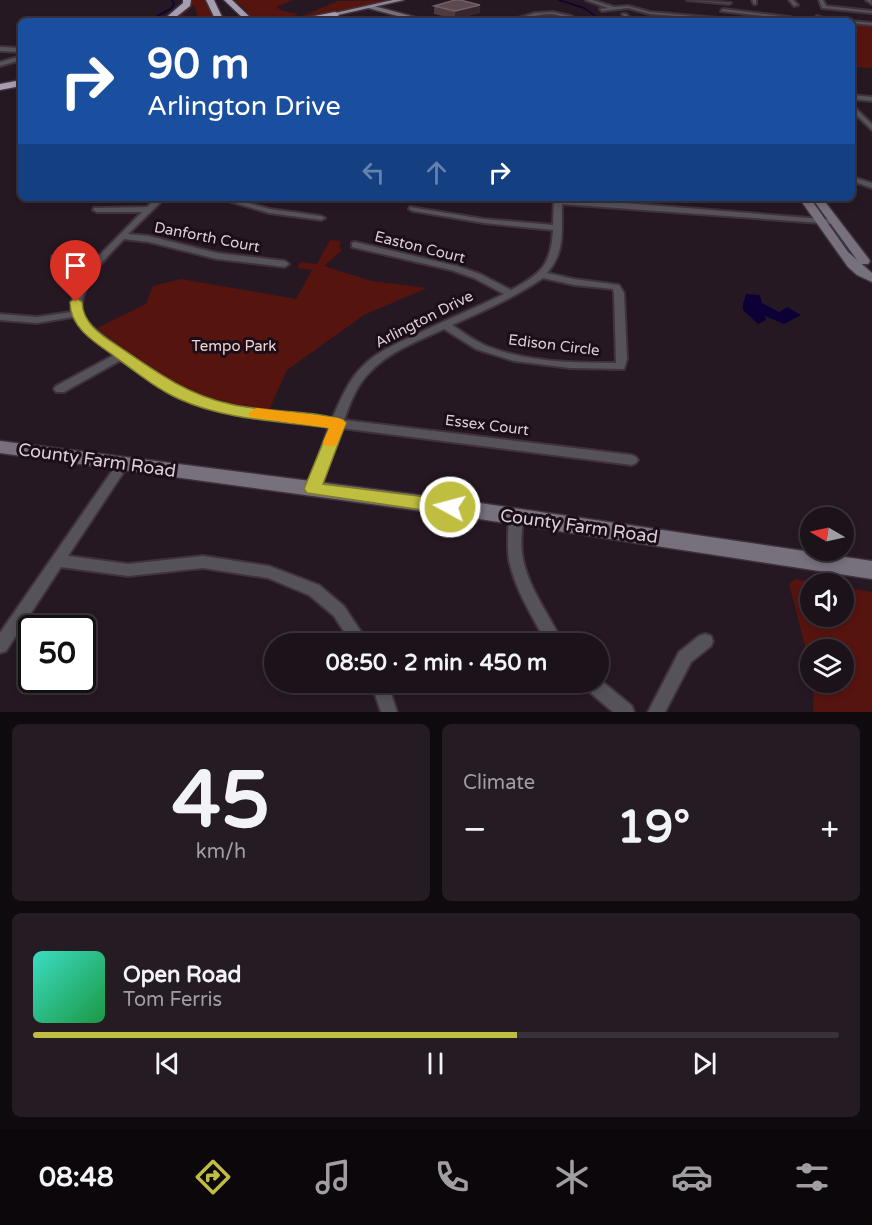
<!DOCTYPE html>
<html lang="en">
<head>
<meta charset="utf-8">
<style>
  body { margin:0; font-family:"Varela Round",sans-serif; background:#251b23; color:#f1f3f6; height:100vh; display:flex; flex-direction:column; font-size:22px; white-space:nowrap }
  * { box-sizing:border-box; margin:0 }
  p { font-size:20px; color:#a09ea2 }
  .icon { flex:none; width:33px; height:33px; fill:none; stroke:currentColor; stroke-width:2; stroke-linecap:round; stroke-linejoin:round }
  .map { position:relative; height:712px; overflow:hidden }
  .details { display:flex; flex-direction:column; gap:12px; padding:12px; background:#0f0a0e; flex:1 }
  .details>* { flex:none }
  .guide { position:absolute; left:18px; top:18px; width:837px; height:183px; border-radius:9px; box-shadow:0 3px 9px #0003,0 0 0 2px #3a3239; background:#1a4fa0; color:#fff; overflow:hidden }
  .needle { width:39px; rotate:279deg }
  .tools { position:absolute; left:800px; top:507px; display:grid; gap:12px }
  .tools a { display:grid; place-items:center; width:54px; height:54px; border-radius:50%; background:#1c121a; box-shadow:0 3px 9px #0003,0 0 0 2px #3a3239; font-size:30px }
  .speed { position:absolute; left:18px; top:615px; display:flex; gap:12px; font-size:30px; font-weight:700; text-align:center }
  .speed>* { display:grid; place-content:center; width:78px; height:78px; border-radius:50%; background:#1c121a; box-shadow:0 3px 9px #0003,0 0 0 2px #3a3239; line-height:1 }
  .speed .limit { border:3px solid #111; border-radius:9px; background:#fff; color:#111 }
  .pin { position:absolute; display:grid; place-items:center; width:51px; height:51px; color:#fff; margin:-62px -26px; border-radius:50% 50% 50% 0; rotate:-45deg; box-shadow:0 0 6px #0007 }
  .pin .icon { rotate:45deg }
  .me { position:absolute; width:66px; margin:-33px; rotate:277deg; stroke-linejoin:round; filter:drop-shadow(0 0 4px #0008) }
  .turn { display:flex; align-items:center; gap:21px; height:126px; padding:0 30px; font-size:27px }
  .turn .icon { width:78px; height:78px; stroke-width:2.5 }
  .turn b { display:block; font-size:42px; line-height:51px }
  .lanes { display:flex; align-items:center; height:57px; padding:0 30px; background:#0003; justify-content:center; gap:30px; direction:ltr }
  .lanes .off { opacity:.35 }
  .big { font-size:45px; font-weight:700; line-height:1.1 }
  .details .widget { flex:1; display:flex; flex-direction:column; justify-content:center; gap:9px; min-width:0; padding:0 21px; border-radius:9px; background:#251b23 }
  .details .dial { align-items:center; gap:0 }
  .dial b { font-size:78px; line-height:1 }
  .song { display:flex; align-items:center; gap:18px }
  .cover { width:72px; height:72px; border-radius:9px; background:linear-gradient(135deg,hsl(170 70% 55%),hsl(140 70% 35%)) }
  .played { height:6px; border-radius:3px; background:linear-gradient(90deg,#c0be41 60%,#3a3239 60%) }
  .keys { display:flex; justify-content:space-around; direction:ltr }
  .heat { display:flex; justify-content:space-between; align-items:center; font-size:33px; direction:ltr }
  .details .tiles { flex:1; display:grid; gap:12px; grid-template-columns:1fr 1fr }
  .widget:last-child { grid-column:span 2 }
  .trip { position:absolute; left:264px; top:633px; width:345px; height:60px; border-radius:30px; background:#1c121a; box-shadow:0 3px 9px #0003,0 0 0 2px #3a3239; font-weight:700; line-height:60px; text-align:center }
  .tabs { display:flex; height:96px; justify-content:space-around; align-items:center; background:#0b070a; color:#a09ea2 }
  .tabs .icon { width:42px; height:42px }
  .tabs .current { color:#c0be41 }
  .tabs b { font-size:27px; color:#f1f3f6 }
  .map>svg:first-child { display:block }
  .green { fill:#56140f }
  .water { fill:#0c0036 }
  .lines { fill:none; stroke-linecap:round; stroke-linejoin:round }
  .stream { stroke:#0c0036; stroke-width:1.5 }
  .street-casing { stroke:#3f323c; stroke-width:4 }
  .secondary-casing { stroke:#3f323c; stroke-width:3 }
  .primary-casing { stroke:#3f323c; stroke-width:3 }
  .highway-casing { stroke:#3f323c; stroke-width:3 }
  .street { fill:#56525a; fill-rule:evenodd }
  .secondary { fill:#77707d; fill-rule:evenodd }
  .primary { fill:#908898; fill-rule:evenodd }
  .highway { fill:#a69db0; fill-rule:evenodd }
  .wall { fill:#4e3a3f }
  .shaded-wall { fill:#37262d }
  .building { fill:#5d4a50; stroke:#705f65; stroke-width:1.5 }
  .route { fill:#c0be41; stroke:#7d7c2a; stroke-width:1.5 }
  .slow { fill:#f59e0b }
  .labels { text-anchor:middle; stroke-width:6; stroke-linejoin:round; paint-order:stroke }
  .street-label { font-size:15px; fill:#dad0d8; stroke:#1c0e19 }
  .park-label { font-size:15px; fill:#efd4d0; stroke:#1c0e19 }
  .near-street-label { font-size:18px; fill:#dad0d8; stroke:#1c0e19 }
</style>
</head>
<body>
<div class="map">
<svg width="872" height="712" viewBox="0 0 872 712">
  <rect width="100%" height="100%" fill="#261823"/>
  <g class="green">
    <polygon points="190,0 206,0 215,21 199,21 194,5 177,21 171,21 189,8"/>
    <polygon points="233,0 293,0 276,7 283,11 298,14 294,16 297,18 338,1 393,0 289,21 253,20 243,7"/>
    <polygon points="852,23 872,25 872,68 852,67"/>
    <path d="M330,240L341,241L339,246L342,250L324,266L371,281L427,288L364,315L287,370L269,410C241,407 213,403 187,391C155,376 125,349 95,329L146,304L153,286L181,279L296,299L312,270L297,268L300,262L317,264Z"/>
    <polygon points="796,579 822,583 810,584 810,616 843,616 843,587 872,592 872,712 813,712 814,683 843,682 843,650 810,650 810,665 789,584"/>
  </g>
  <polygon class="water" points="746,294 760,295 762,303 779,312 787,307 801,315 784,324 765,316 766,320 758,324 743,310 743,304"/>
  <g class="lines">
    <g class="stream">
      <polyline points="559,0 584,8 602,21"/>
      <polyline points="148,21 172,8 174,4 172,0"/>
    </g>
    <defs>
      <g id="street">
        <polygon points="586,0 592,0 614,7 628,6 650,12 717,18 715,19 650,14 628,8 602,11 600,9 608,8"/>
        <polygon points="687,0 731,3 729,4"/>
        <polygon points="752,0 756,0 756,4 754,4"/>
        <polygon points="789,0 793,0 798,5 794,6"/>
        <polygon points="819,0 823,0 826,6 872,11 872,13 822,8"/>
        <polygon points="866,0 871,0 872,4"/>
        <polygon points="723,9 790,17 792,18 790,19 721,11"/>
        <path d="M553,12L571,16L579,21C570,21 561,15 551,14C536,14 522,21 508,21L535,13Z"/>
        <polygon points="622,14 626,14 633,21 628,21"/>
        <polygon points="817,16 830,20 830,21 815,18"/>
        <polygon points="851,21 852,21 872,23 872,25 852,23"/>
        <polygon points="0,47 21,48 21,52 0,51"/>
        <polygon points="21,56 21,60 0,66 0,62"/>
        <polygon points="852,95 872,97 872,101 852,99"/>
        <polygon points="852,105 872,124 872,130 852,111"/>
        <polygon points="852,177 872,183 872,188 852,181"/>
        <path d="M156,198H165L128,234L149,236L217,253L285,261L289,264L285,267L217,259L149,242L124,239C103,261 81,281 81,314C93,330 109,341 126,353C153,372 182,391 214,401C252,413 294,414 332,419C340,401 348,381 362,367C376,352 398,343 417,334C446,320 475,308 504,294L474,278L451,270L352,247V243L355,242L457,266L480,274L511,290C541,274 551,265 553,230L484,223L413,211L409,209L410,207L484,219L553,225L554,198H562L834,220L838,222L834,224L562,204C561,231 566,251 547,273L574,279L619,285L624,293L627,359L624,369L570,368L514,361L476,349L444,329C420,340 390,351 371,371C357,384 350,403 344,420L632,455L636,457L638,460L636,463L632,465L341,428L319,489L318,493L313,494L308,493L307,489L329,427C284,421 236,419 193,402C167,392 144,376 121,360L64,392H56L54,389L56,386L114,355L89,335L73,317L37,323L0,320V314L37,317L71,312L74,290L92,264L55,261L52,260V256L96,259L142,212H97L93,210L94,208L147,207ZM543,278L574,285L613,289L614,293L616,363C574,363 528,362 489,347C476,342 464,333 452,325C484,311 515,297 543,278Z"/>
        <polygon points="218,198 231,198 270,209 321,216 325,218 321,220 269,213"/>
        <polygon points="123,459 127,461 129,464 127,467 68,556 128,564 203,556 269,566 319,585 344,606 369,644 352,644 334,616 309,595 268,578 203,568 128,576 61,567 6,651 0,653 0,633 119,461"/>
        <path d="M516,512L521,513L523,517C522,531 520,545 523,559C529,590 550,615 563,644H547C533,617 515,590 509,560C507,546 508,531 509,517L511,513Z"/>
        <polygon points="705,634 711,636 713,641 711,646 691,662 665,712 648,712 679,652 699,636"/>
        <polygon points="598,678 632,706 634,712 613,712 585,688 583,682 598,682"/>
        <polygon points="371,682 387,682 397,712 381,712"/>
      </g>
      <g id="secondary">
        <polygon points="370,5 426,20 427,21 416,21 368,8"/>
        <polygon points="799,198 810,198 848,252 872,273 872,282 857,275 848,267"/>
        <polygon points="812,198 822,198 868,258 870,261 868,264 860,264"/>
        <polygon points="0,441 473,502 872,561 872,579 473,518 0,453"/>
      </g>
      <polygon id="primary" points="393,0 404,0 311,21 299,21"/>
      <g id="highway">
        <polygon points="183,0 191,0 190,6 171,21 162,21 183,3"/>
        <polygon points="206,0 214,0 224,21 216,21"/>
        <polygon points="224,0 232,0 254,21 246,21"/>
        <polygon points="335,12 339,14 338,16 307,21 289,21"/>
        <polygon points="21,80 21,86 0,90 0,84"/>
      </g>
    </defs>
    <use href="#street" class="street-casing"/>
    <use href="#secondary" class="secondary-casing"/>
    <use href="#primary" class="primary-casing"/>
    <use href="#highway" class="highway-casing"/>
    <use href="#street" class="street"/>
    <use href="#secondary" class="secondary"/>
    <use href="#primary" class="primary"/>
    <use href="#highway" class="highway"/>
  </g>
  <polygon class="wall" points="480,5 480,13 455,19 434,14 434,6"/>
  <polygon class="shaded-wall" points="480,5 480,13 455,19 455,11"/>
  <polygon class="building" points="455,0 460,0 480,5 455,11 434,6"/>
  <path class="route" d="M76,298L82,302C83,325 103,336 121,348C156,372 188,395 230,404C267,413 307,409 343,420L346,423L323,484L450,500L456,502L459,507L456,512L450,514L307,493L304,489L329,428C280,421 225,420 179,399C155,388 132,369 110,353C91,340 70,326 70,302Z"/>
  <polygon class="slow" points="256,408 338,418 343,420 346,423 336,446 325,446 323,442 329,428 251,417 248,414"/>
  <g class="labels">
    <g class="street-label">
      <text transform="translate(207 237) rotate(11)" y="5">Danforth Court</text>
      <text transform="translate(420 247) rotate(14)" y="5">Easton Court</text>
      <text transform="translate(424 319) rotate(-27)" y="5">Arlington Drive</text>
      <text transform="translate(554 345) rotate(7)" y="5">Edison Circle</text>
      <text transform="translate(487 425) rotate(7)" y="5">Essex Court</text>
    </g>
    <g class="park-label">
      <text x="234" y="351">Tempo Park</text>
    </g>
    <g class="near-street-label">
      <text transform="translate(97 460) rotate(8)" y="6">County Farm Road</text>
      <text transform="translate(579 526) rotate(8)" y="6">County Farm Road</text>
    </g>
  </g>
</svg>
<div class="tools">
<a><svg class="needle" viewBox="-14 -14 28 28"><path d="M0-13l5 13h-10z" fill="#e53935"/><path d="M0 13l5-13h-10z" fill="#a09ea2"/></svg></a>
<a><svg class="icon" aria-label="sound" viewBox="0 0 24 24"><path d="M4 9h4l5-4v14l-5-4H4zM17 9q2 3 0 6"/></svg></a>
<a><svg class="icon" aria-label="layers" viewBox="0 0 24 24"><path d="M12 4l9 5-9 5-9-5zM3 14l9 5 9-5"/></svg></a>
</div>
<div class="speed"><div class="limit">50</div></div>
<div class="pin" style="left:76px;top:302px;background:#d93025"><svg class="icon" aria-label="arrive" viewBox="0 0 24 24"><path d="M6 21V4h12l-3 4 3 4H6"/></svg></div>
<svg class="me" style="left:450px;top:507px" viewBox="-20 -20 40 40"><circle r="17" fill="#c0be41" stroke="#fff" stroke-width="3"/><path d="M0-11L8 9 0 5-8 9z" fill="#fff"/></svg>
<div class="trip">08:50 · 2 min · 450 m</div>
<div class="guide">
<div class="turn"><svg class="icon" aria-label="right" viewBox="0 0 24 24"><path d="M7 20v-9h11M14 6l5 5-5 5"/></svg><div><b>90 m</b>Arlington Drive</div></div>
<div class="lanes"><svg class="icon off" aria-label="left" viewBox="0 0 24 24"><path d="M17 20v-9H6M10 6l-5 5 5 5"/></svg><svg class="icon off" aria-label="ahead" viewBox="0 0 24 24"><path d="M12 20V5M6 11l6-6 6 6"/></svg><svg class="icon" aria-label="right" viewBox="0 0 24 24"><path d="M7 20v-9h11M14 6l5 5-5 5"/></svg></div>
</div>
</div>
<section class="details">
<div class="tiles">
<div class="widget dial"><b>45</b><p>km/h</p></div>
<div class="widget"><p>Climate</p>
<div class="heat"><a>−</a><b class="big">19°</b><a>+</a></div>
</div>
<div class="widget">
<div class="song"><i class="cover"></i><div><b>Open Road</b><p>Tom Ferris</p></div></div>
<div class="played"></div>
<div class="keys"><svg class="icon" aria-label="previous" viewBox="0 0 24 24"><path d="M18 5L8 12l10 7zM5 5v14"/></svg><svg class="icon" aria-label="pause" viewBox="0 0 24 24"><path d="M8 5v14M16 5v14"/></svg><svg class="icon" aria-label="next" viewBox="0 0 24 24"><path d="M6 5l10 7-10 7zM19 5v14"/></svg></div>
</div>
</div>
</section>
<nav class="tabs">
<b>08:48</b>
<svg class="icon current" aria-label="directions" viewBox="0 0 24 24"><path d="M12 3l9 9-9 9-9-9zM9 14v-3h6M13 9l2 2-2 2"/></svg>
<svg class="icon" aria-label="music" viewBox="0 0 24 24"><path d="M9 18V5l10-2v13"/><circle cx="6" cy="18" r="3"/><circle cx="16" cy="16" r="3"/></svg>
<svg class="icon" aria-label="phone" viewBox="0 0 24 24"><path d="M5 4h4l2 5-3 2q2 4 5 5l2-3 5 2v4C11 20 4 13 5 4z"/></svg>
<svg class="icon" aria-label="climate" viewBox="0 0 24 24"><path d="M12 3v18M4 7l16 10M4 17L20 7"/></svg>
<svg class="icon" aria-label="car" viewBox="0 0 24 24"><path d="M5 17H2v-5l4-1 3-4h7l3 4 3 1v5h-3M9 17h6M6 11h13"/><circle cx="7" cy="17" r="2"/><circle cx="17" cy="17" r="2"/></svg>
<svg class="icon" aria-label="filters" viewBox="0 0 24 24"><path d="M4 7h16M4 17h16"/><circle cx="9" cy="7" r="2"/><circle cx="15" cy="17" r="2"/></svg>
</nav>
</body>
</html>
